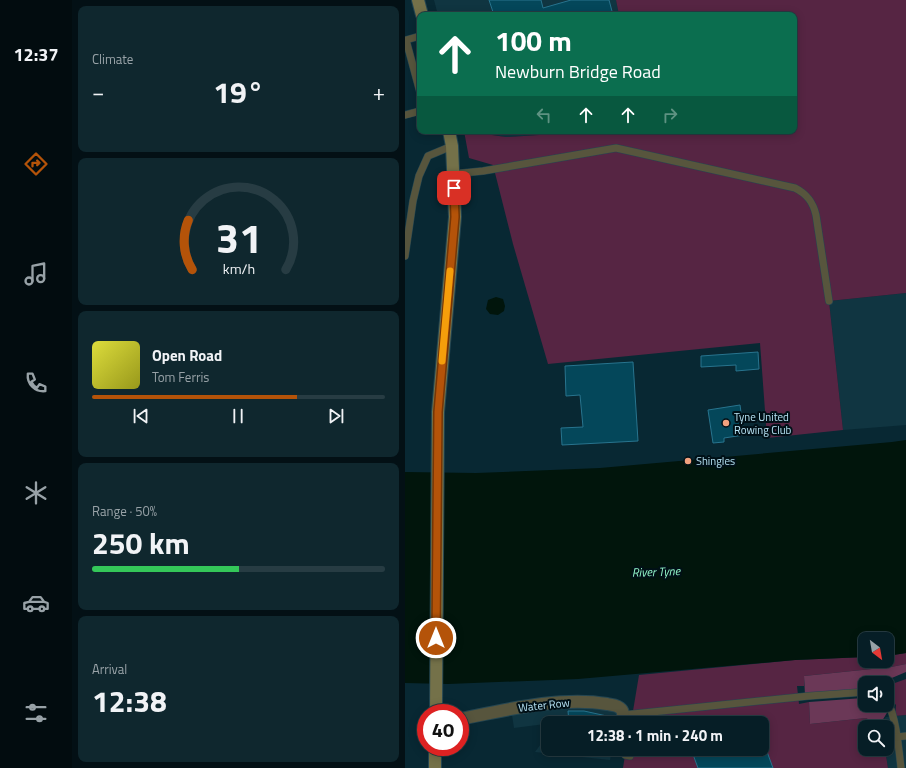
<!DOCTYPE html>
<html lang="en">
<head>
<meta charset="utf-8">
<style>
  body { margin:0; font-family:"Titillium Web",sans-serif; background:#0f272e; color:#f1f3f6; height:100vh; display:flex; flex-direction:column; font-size:15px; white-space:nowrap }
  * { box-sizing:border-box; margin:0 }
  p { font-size:13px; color:#98a2a7 }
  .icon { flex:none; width:22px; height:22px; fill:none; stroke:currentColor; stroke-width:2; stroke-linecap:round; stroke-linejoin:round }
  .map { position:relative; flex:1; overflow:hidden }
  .sheet { display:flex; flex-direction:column; gap:6px; padding:6px; background:#031015; width:333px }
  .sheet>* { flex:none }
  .guide { position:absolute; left:12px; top:12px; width:380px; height:122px; border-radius:8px; box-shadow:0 2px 10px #0003,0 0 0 1px #273c43; background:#0b6e4f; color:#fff; overflow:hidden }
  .needle { width:26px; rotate:149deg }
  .fabs { position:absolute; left:453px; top:632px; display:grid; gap:8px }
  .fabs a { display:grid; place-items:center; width:36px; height:36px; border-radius:8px; background:#061e26; box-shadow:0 2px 10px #0003,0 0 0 1px #273c43; font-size:20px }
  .speed { position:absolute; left:12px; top:704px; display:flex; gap:8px; font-size:20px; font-weight:700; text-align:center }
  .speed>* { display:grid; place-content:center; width:52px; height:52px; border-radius:50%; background:#061e26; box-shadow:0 2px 10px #0003,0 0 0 1px #273c43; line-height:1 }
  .speed .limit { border:6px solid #d22; background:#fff; color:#111 }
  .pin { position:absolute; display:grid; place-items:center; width:34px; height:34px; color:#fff; margin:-17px; border-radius:8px; box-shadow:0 2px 6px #0006 }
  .me { position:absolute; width:44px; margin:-22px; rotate:0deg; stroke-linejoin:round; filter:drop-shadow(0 0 3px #0008) }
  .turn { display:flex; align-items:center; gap:14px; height:84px; padding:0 12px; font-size:18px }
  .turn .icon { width:52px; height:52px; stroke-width:2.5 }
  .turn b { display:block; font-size:28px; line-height:34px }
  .lanes { display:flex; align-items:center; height:38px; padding:0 12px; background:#0003; justify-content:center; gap:20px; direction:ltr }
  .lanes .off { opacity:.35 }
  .big { font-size:30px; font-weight:700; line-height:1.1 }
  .sheet .card { flex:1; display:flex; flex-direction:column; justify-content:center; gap:6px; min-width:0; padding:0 14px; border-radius:8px; background:#0f272e }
  .sheet .dial { align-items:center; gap:0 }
  .dial svg { height:104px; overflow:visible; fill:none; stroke:#273c43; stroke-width:7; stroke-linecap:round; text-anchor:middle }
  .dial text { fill:#f1f3f6; stroke:none }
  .song { display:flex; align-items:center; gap:12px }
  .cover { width:48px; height:48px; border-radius:6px; background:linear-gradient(135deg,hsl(60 70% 55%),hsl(60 70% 35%)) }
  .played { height:4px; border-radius:2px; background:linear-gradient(90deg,#b45309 70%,#273c43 70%) }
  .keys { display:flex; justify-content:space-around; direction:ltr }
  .heat { display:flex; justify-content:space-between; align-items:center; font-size:22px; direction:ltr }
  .charge { height:6px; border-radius:3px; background:linear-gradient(90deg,#34c759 50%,#273c43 0) }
  .trip { position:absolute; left:136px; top:716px; width:228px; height:40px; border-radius:8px; background:#061e26; box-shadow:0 2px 10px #0003,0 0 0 1px #273c43; font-weight:700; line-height:40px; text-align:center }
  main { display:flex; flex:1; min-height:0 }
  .dock { display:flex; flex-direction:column; width:72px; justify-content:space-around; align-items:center; background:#020c0f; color:#98a2a7 }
  .dock .icon { width:28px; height:28px }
  .dock .current { color:#b45309 }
  .dock b { font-size:18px; color:#f1f3f6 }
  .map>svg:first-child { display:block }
  .built { fill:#103541 }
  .green { fill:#562543 }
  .forest { fill:#6b3857 }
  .water { fill:#01150c }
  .building { fill:#04475a; stroke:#28748e }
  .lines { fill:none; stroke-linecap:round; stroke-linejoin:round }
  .lane-casing { stroke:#244652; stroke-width:8 }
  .street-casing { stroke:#244652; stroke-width:14 }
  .secondary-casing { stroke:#244652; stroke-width:14 }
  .lane { stroke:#57553d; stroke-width:7 }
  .street { stroke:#57553d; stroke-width:12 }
  .secondary { stroke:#747149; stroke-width:12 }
  .route-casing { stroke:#753606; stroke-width:10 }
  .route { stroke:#b45309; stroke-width:7 }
  .slow { stroke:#f59e0b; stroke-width:7 }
  .poi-dot { fill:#f2a17e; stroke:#001017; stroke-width:1.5 }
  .labels { text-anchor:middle; stroke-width:4; stroke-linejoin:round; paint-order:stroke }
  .poi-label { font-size:11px; fill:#b7e3f4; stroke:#001017; text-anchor:start }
  .street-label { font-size:11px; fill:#b7e3f4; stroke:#001017 }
  .water-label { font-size:12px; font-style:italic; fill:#94f9cc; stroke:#001017 }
</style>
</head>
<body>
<main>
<nav class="dock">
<b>12:37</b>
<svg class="icon current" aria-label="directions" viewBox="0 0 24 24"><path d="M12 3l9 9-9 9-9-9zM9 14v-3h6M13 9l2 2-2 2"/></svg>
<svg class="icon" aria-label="music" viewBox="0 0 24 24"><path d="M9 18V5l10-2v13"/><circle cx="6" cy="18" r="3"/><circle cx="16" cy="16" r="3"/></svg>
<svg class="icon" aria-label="phone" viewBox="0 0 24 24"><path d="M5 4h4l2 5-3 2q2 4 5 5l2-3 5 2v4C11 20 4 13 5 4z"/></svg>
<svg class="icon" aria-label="climate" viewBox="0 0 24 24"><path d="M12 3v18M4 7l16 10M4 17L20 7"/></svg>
<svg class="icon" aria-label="car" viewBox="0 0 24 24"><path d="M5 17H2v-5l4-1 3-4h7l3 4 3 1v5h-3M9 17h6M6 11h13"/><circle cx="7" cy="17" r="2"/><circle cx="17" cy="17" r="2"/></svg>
<svg class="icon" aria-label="filters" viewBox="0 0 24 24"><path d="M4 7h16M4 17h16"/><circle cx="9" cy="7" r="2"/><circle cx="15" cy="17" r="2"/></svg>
</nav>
<section class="sheet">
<div class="card"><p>Climate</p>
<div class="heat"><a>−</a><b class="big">19°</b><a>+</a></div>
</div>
<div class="card dial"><svg viewBox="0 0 100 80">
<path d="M14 69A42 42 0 1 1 86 69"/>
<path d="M14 69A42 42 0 0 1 11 31" stroke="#b45309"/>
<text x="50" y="56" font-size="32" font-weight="700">31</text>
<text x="50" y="72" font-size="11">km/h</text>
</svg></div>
<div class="card">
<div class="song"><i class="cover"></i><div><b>Open Road</b><p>Tom Ferris</p></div></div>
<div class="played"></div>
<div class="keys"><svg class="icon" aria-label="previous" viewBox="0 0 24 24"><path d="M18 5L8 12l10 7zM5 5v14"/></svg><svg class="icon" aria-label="pause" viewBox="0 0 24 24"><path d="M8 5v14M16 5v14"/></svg><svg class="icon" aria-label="next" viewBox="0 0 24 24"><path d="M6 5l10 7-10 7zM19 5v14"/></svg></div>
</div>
<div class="card"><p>Range · 50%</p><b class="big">250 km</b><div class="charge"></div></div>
<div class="card"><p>Arrival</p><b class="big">12:38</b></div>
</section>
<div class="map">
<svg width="501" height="768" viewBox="0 0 501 768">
  <rect width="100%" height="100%" fill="#082833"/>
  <g class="built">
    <polygon points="29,0 211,0 214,15 33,15"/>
    <polygon points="66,131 159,131 134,135 101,137"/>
    <polygon points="501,293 501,425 438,430 424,301"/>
    <polygon points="167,706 208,711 215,715 213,723 143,723 143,749 207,749 205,760 130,752 141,737 140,724 109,728 107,715"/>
    <polygon points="501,715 501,768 483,768 480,749 482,749 482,727 477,727 477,721 481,717"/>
  </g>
  <g class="green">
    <polygon points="211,0 501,0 501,293 424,301 438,430 362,438 355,343 143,364 108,244 88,165 64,158 59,131 101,137 134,135 159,131 389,131 389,15 214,15"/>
    <polygon points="501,653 501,664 486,667 399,676 399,686 392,686 394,704 404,702 405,724 461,718 477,727 460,727 460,749 480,749 483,768 218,768 221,749 357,749 357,723 226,723 234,675 390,660 460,657 460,661 482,661 482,656"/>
    <polygon points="501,679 501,715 490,716 491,705 482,694 482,688 487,684"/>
  </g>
  <g class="forest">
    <polygon points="501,664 501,672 482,680 478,683 460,683 460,689 400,695 399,676 486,667"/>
    <polygon points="458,698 460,698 460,705 478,705 483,711 477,721 477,727 461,718 405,724 404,702"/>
  </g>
  <g class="water">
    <polygon points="91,297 98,299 100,306 99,311 93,315 85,314 81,309 83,300"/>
    <polygon points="501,440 501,653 482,656 482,639 460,639 460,657 390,660 173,679 43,684 0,683 0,472 71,473 195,468 487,442"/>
  </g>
  <g class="building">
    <polygon points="84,0 136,0 138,8 166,0 204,0 208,15 89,15"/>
    <polygon points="353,352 354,369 331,371 331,365 296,367 296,356"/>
    <polygon points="228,362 233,441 157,445 156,428 178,427 175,395 161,396 160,366"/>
    <polygon points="335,405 339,435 319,438 319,442 308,443 303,410"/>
    <polygon points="163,711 179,711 211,718 212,723 164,722"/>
    <polygon points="286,749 361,749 368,768 293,768"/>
  </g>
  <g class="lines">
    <defs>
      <g id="lane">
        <polyline points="15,36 1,40 15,92"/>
        <polyline points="0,115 15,111"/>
        <path d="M48,174L78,171L211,148L390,188C402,194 408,202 411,215L424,301"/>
        <polyline points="0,256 8,201 14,176 23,156 47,146"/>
        <path d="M482,701C491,715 494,750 496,768"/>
        <polyline points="217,723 218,715 404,696 460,692"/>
        <polyline points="491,737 501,736"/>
        <polyline points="216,749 220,755 225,756"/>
      </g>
      <path id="street" d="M55,719C100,710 157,696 202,704C206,705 213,705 216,709C218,711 218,713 218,715"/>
      <g id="secondary">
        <polyline points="13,0 17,15"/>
        <polyline points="31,713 33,412 50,217 47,146 44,131"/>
        <polyline points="30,768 30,747"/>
      </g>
    </defs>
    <use href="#lane" class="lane-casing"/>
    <use href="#street" class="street-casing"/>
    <use href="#secondary" class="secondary-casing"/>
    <use href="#lane" class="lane"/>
    <use href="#street" class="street"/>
    <use href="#secondary" class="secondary"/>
  </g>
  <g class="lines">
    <defs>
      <polyline id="route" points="31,638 33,412 50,217 49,188"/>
    </defs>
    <use href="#route" class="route-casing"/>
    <use href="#route" class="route"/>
    <polyline class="slow" points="37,361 45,271"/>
  </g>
  <g class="poi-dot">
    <circle cx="321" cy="423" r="4"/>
    <circle cx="283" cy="461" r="4"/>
  </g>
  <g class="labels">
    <g class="poi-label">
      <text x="329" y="421">Tyne United<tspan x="329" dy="13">Rowing Club</tspan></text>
      <text x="291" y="465">Shingles</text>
    </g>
    <g class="street-label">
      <text transform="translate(139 705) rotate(-6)" y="4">Water Row</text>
    </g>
    <g class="water-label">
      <text transform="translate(251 572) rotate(-2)" y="4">River Tyne</text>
    </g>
  </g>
</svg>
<div class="fabs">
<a><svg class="needle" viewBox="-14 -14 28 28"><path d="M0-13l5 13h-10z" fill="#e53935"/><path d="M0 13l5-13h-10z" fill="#98a2a7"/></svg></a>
<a><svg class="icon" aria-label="sound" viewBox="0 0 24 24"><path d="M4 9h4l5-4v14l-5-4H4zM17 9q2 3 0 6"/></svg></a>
<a><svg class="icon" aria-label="search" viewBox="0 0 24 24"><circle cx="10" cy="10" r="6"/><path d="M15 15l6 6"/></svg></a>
</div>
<div class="speed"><div class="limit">40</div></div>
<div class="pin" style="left:49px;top:188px;background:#d93025"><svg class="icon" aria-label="arrive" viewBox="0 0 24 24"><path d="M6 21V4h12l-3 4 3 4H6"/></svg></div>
<svg class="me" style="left:31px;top:638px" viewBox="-20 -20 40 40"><circle r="17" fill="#b45309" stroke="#fff" stroke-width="3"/><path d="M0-11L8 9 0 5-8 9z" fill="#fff"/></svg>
<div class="trip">12:38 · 1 min · 240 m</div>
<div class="guide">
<div class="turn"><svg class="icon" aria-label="ahead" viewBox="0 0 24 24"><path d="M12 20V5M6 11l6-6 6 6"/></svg><div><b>100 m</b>Newburn Bridge Road</div></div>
<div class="lanes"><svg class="icon off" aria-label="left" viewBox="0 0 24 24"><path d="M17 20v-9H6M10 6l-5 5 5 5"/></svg><svg class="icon" aria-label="ahead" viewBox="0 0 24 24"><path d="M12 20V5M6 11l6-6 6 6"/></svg><svg class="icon" aria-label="ahead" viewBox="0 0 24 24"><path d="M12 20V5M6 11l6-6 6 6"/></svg><svg class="icon off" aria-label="right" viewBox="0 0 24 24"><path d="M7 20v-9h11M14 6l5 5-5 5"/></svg></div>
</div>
</div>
</main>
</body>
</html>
